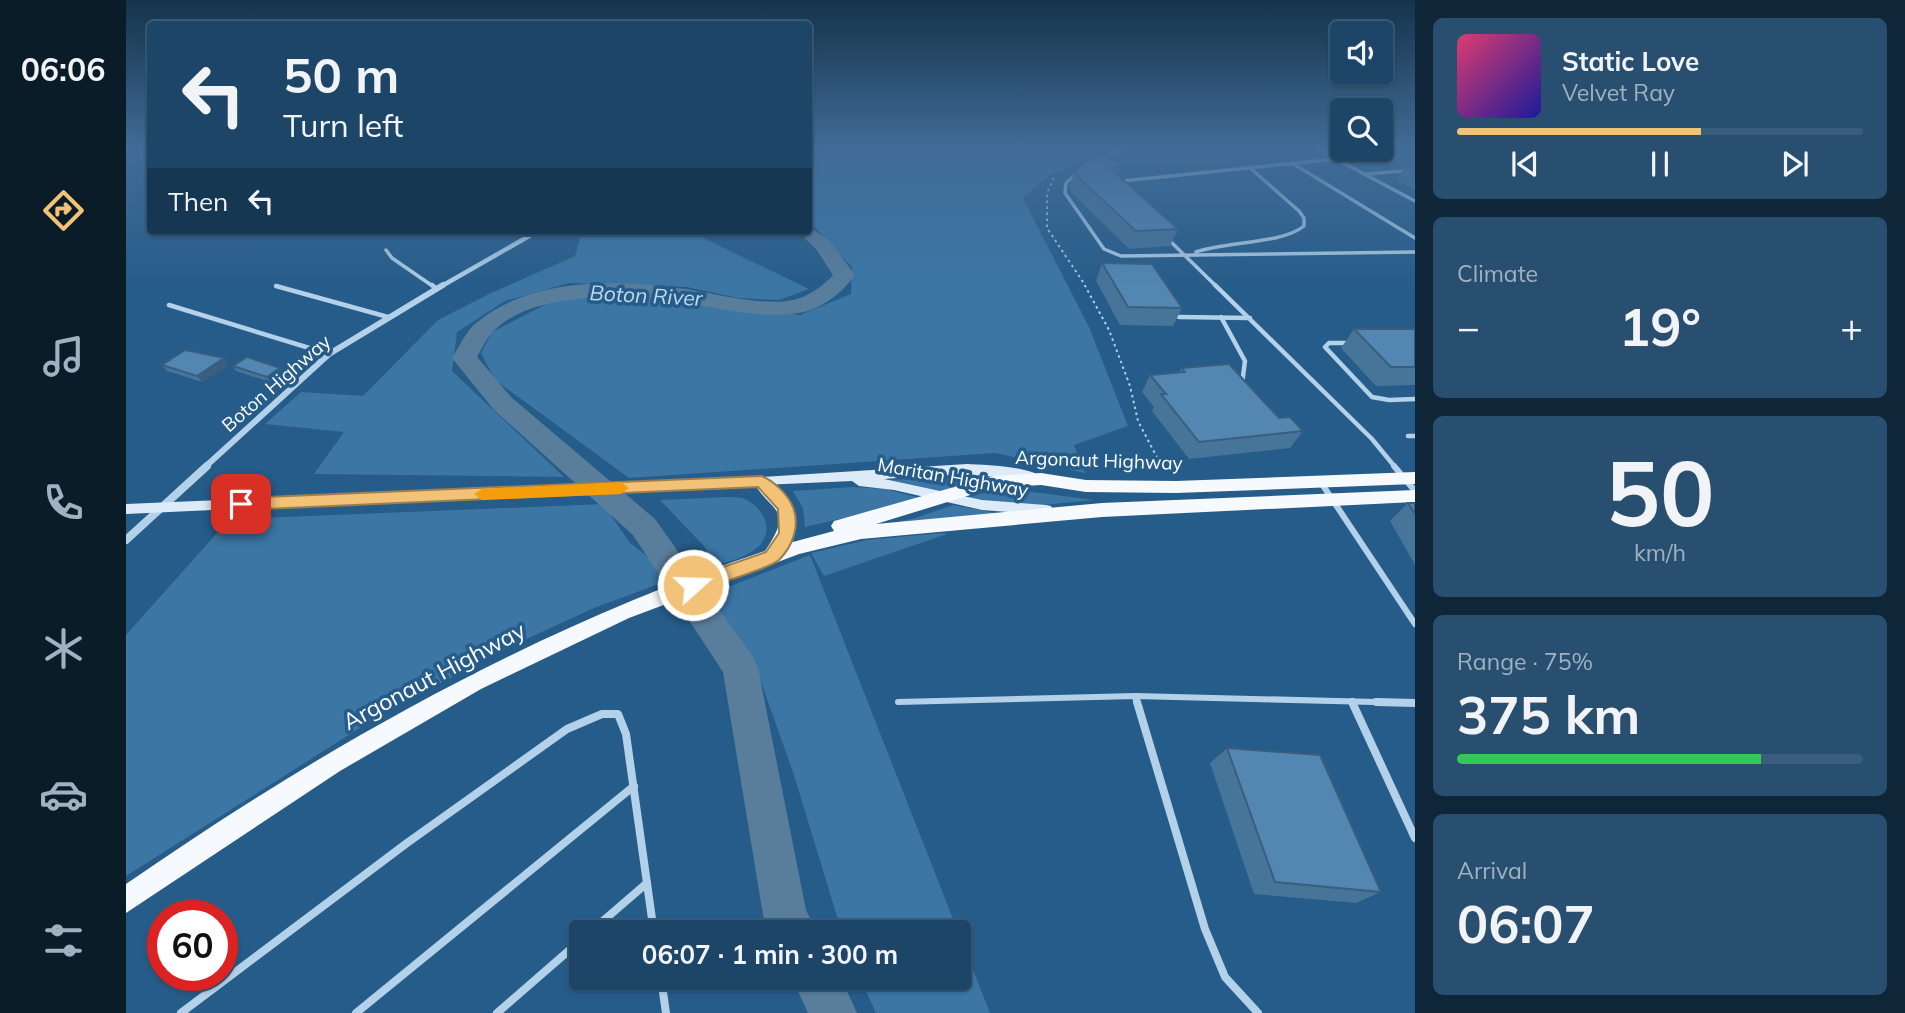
<!DOCTYPE html>
<html lang="en">
<head>
<meta charset="utf-8">
<style>
  body { margin:0; font-family:Mulish,sans-serif; background:#294f70; color:#f1f3f6; height:100vh; display:flex; flex-direction:column; font-size:26px; white-space:nowrap }
  * { box-sizing:border-box; margin:0 }
  p { font-size:23px; color:#a0b1c0 }
  .icon { flex:none; width:38px; height:38px; fill:none; stroke:currentColor; stroke-width:2; stroke-linecap:round; stroke-linejoin:round }
  .map { position:relative; flex:1; overflow:hidden }
  .panel { display:flex; flex-direction:column; gap:18px; padding:18px; background:#0f2639; width:490px }
  .panel>* { flex:none }
  .banner { position:absolute; left:21px; top:21px; width:665px; height:214px; border-radius:7px; box-shadow:0 2px 5px #0004,0 0 0 2px #3a5d7b; background:#1c4567; color:#f1f3f6; overflow:hidden }
  .tools { position:absolute; left:1204px; top:21px; display:grid; gap:14px }
  .tools a { display:grid; place-items:center; width:63px; height:63px; border-radius:7px; background:#1c4567; box-shadow:0 2px 5px #0004,0 0 0 2px #3a5d7b; font-size:35px }
  .speed { position:absolute; left:21px; top:900px; display:flex; gap:14px; font-size:35px; font-weight:700; text-align:center }
  .speed>* { display:grid; place-content:center; width:91px; height:91px; border-radius:50%; background:#1c4567; box-shadow:0 2px 5px #0004,0 0 0 2px #3a5d7b; line-height:1 }
  .speed .limit { border:10px solid #d22; background:#fff; color:#111 }
  .pin { position:absolute; display:grid; place-items:center; width:60px; height:60px; color:#fff; margin:-30px; border-radius:14px; box-shadow:0 4px 10px #0006 }
  .me { position:absolute; width:77px; margin:-38px; rotate:70deg; stroke-linejoin:round; filter:drop-shadow(0 0 5px #0008) }
  .turn { display:flex; align-items:center; gap:24px; height:147px; padding:0 21px; font-size:32px }
  .turn .icon { width:91px; height:91px; stroke-width:2.5 }
  .turn b { display:block; font-size:49px; line-height:60px }
  .then { display:flex; align-items:center; height:66px; padding:0 21px; background:#0003; gap:14px; font-size:26px }
  .big { font-size:52px; font-weight:700; line-height:1.1 }
  .panel .widget { flex:1; display:flex; flex-direction:column; justify-content:center; gap:10px; min-width:0; padding:0 24px; border-radius:10px; background:#294f70 }
  .panel .dial { align-items:center; gap:0 }
  .dial b { font-size:91px; line-height:1 }
  .song { display:flex; align-items:center; gap:21px }
  .cover { width:84px; height:84px; border-radius:10px; background:linear-gradient(135deg,hsl(340 70% 55%),hsl(240 70% 35%)) }
  .played { height:7px; border-radius:4px; background:linear-gradient(90deg,#f2c278 60%,#3a5d7b 60%) }
  .keys { display:flex; justify-content:space-around; direction:ltr }
  .heat { display:flex; justify-content:space-between; align-items:center; font-size:38px; direction:ltr }
  .charge { height:10px; border-radius:5px; background:linear-gradient(90deg,#34c759 75%,#3a5d7b 0) }
  .trip { position:absolute; left:443px; top:920px; width:402px; height:70px; border-radius:7px; background:#1c4567; box-shadow:0 2px 5px #0004,0 0 0 2px #3a5d7b; font-weight:700; line-height:70px; text-align:center }
  main { display:flex; flex:1; min-height:0 }
  .tabs { display:flex; flex-direction:column; width:126px; justify-content:space-around; align-items:center; background:#0b1c29; color:#a0b1c0 }
  .tabs .icon { width:49px; height:49px }
  .tabs .selected { color:#f2c278 }
  .tabs b { font-size:32px; color:#f1f3f6 }
  .map>svg:first-child { display:block }
  .green { fill:#3b76a5 }
  .lines { fill:none; stroke-linecap:round; stroke-linejoin:round }
  .river { fill:#597e9c; fill-rule:evenodd }
  .path-far1 { stroke:#b3d1e9; stroke-width:2; stroke-dasharray:2.5 3.5; stroke-linecap:butt }
  .path { stroke:#b3d1e9; stroke-width:2.5; stroke-dasharray:3.5 6; stroke-linecap:butt }
  .service-far3 { stroke:#b3d1e9; stroke-width:3.5 }
  .service-far2 { stroke:#b3d1e9; stroke-width:4.5 }
  .service-far1 { stroke:#b3d1e9; stroke-width:6 }
  .service { stroke:#b3d1e9; stroke-width:8 }
  .minor-far2 { stroke:#b3d1e9; stroke-width:4.5 }
  .minor-far1 { stroke:#b3d1e9; stroke-width:6 }
  .minor { stroke:#b3d1e9; stroke-width:8 }
  .secondary { fill:#ddebf8; fill-rule:evenodd }
  .primary { fill:#f6fafe; fill-rule:evenodd }
  .wall { fill:#477499 }
  .shaded-wall { fill:#3a5e7d }
  .building { fill:#5387b2; stroke:#3a5e7d; stroke-width:2 }
  .route { fill:#f2c278; stroke:#9d7e4e; stroke-width:2 }
  .slow { fill:#f59e0b }
  .labels { text-anchor:middle; stroke-width:7; stroke-linejoin:round; paint-order:stroke }
  .street-label { font-size:19px; fill:#fff; stroke:#265c89 }
  .water-label { font-size:21px; font-style:italic; fill:#bfdbf0; stroke:#265c89 }
  .near-street-label { font-size:23px; fill:#fff; stroke:#265c89 }
</style>
</head>
<body>
<main>
<nav class="tabs">
<b>06:06</b>
<svg class="icon selected" aria-label="directions" viewBox="0 0 24 24"><path d="M12 3l9 9-9 9-9-9zM9 14v-3h6M13 9l2 2-2 2"/></svg>
<svg class="icon" aria-label="music" viewBox="0 0 24 24"><path d="M9 18V5l10-2v13"/><circle cx="6" cy="18" r="3"/><circle cx="16" cy="16" r="3"/></svg>
<svg class="icon" aria-label="phone" viewBox="0 0 24 24"><path d="M5 4h4l2 5-3 2q2 4 5 5l2-3 5 2v4C11 20 4 13 5 4z"/></svg>
<svg class="icon" aria-label="climate" viewBox="0 0 24 24"><path d="M12 3v18M4 7l16 10M4 17L20 7"/></svg>
<svg class="icon" aria-label="car" viewBox="0 0 24 24"><path d="M5 17H2v-5l4-1 3-4h7l3 4 3 1v5h-3M9 17h6M6 11h13"/><circle cx="7" cy="17" r="2"/><circle cx="17" cy="17" r="2"/></svg>
<svg class="icon" aria-label="filters" viewBox="0 0 24 24"><path d="M4 7h16M4 17h16"/><circle cx="9" cy="7" r="2"/><circle cx="15" cy="17" r="2"/></svg>
</nav>
<div class="map">
<svg width="1289" height="1013" viewBox="0 0 1289 1013">
  <rect width="100%" height="100%" fill="#265c89"/>
  <g class="green">
    <polygon points="683,149 984,149 919,178 897,198 963,327 1002,426 948,445 959,473 869,453 503,478 369,380 355,353 366,332 432,298 479,294 674,315 725,294 726,267 683,221"/>
    <polygon points="465,231 563,231 683,289 653,300 612,298 561,287 443,283 379,301 331,332 326,371 438,477 188,474 218,432 139,424 175,392 237,396 312,320 365,293 449,256 455,235"/>
    <polygon points="837,478 867,479 815,492 751,480"/>
    <polygon points="727,487 759,489 798,499 679,527 677,508 667,491"/>
    <polygon points="885,489 968,500 905,506 840,498 860,492"/>
    <path d="M599,497C604,497 611,497 616,498C635,504 650,529 633,546C622,557 604,561 588,566L578,546L534,500Z"/>
    <polygon points="477,504 504,543 549,578 468,608 379,649 248,719 0,876 0,635 100,523 112,519"/>
    <polygon points="827,505 886,516 734,529 786,519"/>
    <polygon points="816,533 821,534 698,576 685,553 741,540"/>
    <polygon points="684,555 864,1013 750,1013 734,978 833,978 833,933 716,933 668,775 634,679 579,596"/>
  </g>
  <g class="lines">
    <g class="river">
      <path d="M682,226L704,241L729,275C717,292 695,310 673,313C637,319 598,309 562,303C508,295 403,288 364,335C359,341 355,350 351,357L386,398L529,519L627,657L632,668L680,910L691,933H644L637,915L597,672L507,535L368,410L326,358C333,347 340,331 350,323C409,274 501,280 571,291C598,296 642,306 667,300C680,298 699,285 707,275L690,249L671,231H682Z"/>
      <polygon points="666,978 715,978 731,1013 682,1013"/>
    </g>
    <polyline class="path-far1" points="928,178 921,193 921,228 957,282 983,330 1004,386 1012,421 1036,467"/>
    <polyline class="path" points="1035,466 1040,474"/>
    <g class="service-far3">
      <polyline points="1191,149 1289,201"/>
      <polyline points="978,157 998,149"/>
      <polyline points="1166,163 1289,238"/>
      <polyline points="1241,174 1289,170"/>
      <polyline points="949,175 940,183 939,193 978,249 995,256 1289,252"/>
      <polyline points="996,181 1210,159"/>
      <polyline points="1043,240 1091,287"/>
      <polyline points="260,250 266,258 308,287"/>
      <path d="M1070,252C1101,241 1156,244 1178,226V218L1173,211L1123,167"/>
      <polyline points="150,286 154,287"/>
    </g>
    <g class="service-far2">
      <polyline points="306,285 311,289"/>
      <polyline points="1089,285 1246,439 1269,467"/>
      <polyline points="150,286 262,317"/>
      <polyline points="43,305 203,354"/>
      <polyline points="1053,317 1124,318"/>
      <polyline points="1095,317 1119,361 1116,384"/>
      <polyline points="1223,343 1203,343 1199,347 1246,397 1263,400 1289,399"/>
      <polyline points="1282,436 1289,436"/>
    </g>
    <g class="service-far1">
      <polyline points="1268,466 1289,491"/>
      <polyline points="1196,484 1289,624"/>
      <polyline points="1009,696 1011,704"/>
      <polyline points="1226,701 1227,704"/>
      <polyline points="772,702 1009,696 1289,703"/>
    </g>
    <g class="service">
      <polyline points="1011,702 1079,929 1099,977 1132,1013"/>
      <polyline points="1226,702 1289,838"/>
      <polyline points="1250,702 1289,703"/>
      <polyline points="463,933 521,883"/>
      <polyline points="535,978 540,1013"/>
      <polyline points="55,1013 281,843 441,729 476,714 492,714 500,734 528,933"/>
      <polyline points="230,1013 508,786"/>
      <polyline points="371,1013 455,940"/>
    </g>
    <polyline class="minor-far2" points="314,287 412,231"/>
    <polyline class="minor-far1" points="79,467 203,354 317,285"/>
    <polyline class="minor" points="0,540 81,466"/>
    <path class="secondary" d="M841,464C859,465 904,466 917,478L910,483C854,472 814,475 758,479L856,500L920,505L925,506L927,510L925,514L920,515L856,510L768,490L733,486L726,481L0,514V504L635,477Z"/>
    <path class="primary" d="M1289,472V484L1050,493L960,492L915,485L867,488L750,524L976,503L1289,490V502L976,517L735,539L673,554L503,618L355,689L214,771L0,913V884C201,745 406,629 639,551C668,508 647,514 627,482L629,478H641C665,498 679,512 663,543L708,531L705,526L708,521L867,476L915,473L960,480L1050,481Z"/>
  </g>
  <g class="wall">
    <polygon points="1289,163 1289,190 1270,180 1281,164"/>
    <polygon points="995,167 992,175 1052,229 1044,246 1003,249 947,194 943,187 949,171"/>
    <polygon points="976,263 1056,308 1047,326 994,325 970,281"/>
    <polygon points="1228,329 1289,329 1289,385 1250,386 1215,348"/>
    <polygon points="98,358 102,365 76,382 41,371 36,365"/>
    <polygon points="107,366 157,373 144,382 110,371"/>
    <polygon points="1056,368 1153,418 1177,431 1164,448 1063,459 1026,411 1028,407 1016,392 1024,375 1053,372"/>
    <polygon points="1282,503 1289,503 1289,565 1264,521"/>
    <polygon points="1101,748 1255,892 1230,903 1128,894 1084,763"/>
  </g>
  <g class="shaded-wall">
    <polygon points="98,358 102,365 76,382 71,376"/>
    <polygon points="154,368 157,373 144,382 141,377"/>
  </g>
  <g class="building">
    <polygon points="977,151 995,167 984,168 1052,229 1010,231 953,178 949,171 964,158"/>
    <polygon points="1289,163 1289,168 1281,164"/>
    <polygon points="976,263 1026,264 1056,308 1002,307"/>
    <polygon points="1228,329 1289,329 1289,367 1265,367"/>
    <polygon points="59,350 98,358 71,376 36,365"/>
    <polygon points="121,357 154,368 141,377 107,366"/>
    <polygon points="1103,364 1153,418 1164,417 1177,431 1073,442 1035,394 1040,394 1024,375 1059,372 1056,368"/>
    <polygon points="1282,503 1289,503 1289,514"/>
    <polygon points="1101,748 1194,755 1255,892 1149,882"/>
  </g>
  <linearGradient id="sky" x2="0" y2="1"><stop stop-color="#15334b"/><stop offset="0.51" stop-color="#416c97"/><stop offset="1" stop-color="#416c97" stop-opacity="0"/></linearGradient>
  <rect width="1289" height="291" fill="url(#sky)"/>
  <path class="route" d="M635,476C647,480 661,494 666,505C675,524 667,546 653,560C643,569 583,586 567,592L560,590L558,585L560,580L640,552L653,533L652,509L632,487L115,510L107,504L115,498Z"/>
  <polygon class="slow" points="495,482 503,488 495,494 356,500 348,494 356,489"/>
  <g class="labels">
    <g class="street-label">
      <text transform="translate(150 383) rotate(-41)" y="7">Boton Highway</text>
      <text transform="translate(973 460) rotate(2)" y="7">Argonaut Highway</text>
      <text transform="translate(827 477) rotate(10)" y="7">Maritan Highway</text>
    </g>
    <g class="water-label">
      <text transform="translate(520 296) rotate(3)" y="7">Boton River</text>
    </g>
    <g class="near-street-label">
      <text transform="translate(308 676) rotate(-28)" y="8">Argonaut Highway</text>
    </g>
  </g>
</svg>
<div class="tools">
<a><svg class="icon" aria-label="sound" viewBox="0 0 24 24"><path d="M4 9h4l5-4v14l-5-4H4zM17 9q2 3 0 6"/></svg></a>
<a><svg class="icon" aria-label="search" viewBox="0 0 24 24"><circle cx="10" cy="10" r="6"/><path d="M15 15l6 6"/></svg></a>
</div>
<div class="speed"><div class="limit">60</div></div>
<div class="pin" style="left:115px;top:504px;background:#d93025"><svg class="icon" aria-label="arrive" viewBox="0 0 24 24"><path d="M6 21V4h12l-3 4 3 4H6"/></svg></div>
<svg class="me" style="left:567px;top:585px" viewBox="-20 -20 40 40"><circle r="17" fill="#f2c278" stroke="#fff" stroke-width="3"/><path d="M0-11L8 9 0 5-8 9z" fill="#fff"/></svg>
<div class="trip">06:07 · 1 min · 300 m</div>
<div class="banner">
<div class="turn"><svg class="icon" aria-label="left" viewBox="0 0 24 24"><path d="M17 20v-9H6M10 6l-5 5 5 5"/></svg><div><b>50 m</b>Turn left</div></div>
<div class="then">Then<svg class="icon" aria-label="left" viewBox="0 0 24 24"><path d="M17 20v-9H6M10 6l-5 5 5 5"/></svg></div>
</div>
</div>
<section class="panel">
<div class="widget">
<div class="song"><i class="cover"></i><div><b>Static Love</b><p>Velvet Ray</p></div></div>
<div class="played"></div>
<div class="keys"><svg class="icon" aria-label="previous" viewBox="0 0 24 24"><path d="M18 5L8 12l10 7zM5 5v14"/></svg><svg class="icon" aria-label="pause" viewBox="0 0 24 24"><path d="M8 5v14M16 5v14"/></svg><svg class="icon" aria-label="next" viewBox="0 0 24 24"><path d="M6 5l10 7-10 7zM19 5v14"/></svg></div>
</div>
<div class="widget"><p>Climate</p>
<div class="heat"><a>−</a><b class="big">19°</b><a>+</a></div>
</div>
<div class="widget dial"><b>50</b><p>km/h</p></div>
<div class="widget"><p>Range · 75%</p><b class="big">375 km</b><div class="charge"></div></div>
<div class="widget"><p>Arrival</p><b class="big">06:07</b></div>
</section>
</main>
</body>
</html>
